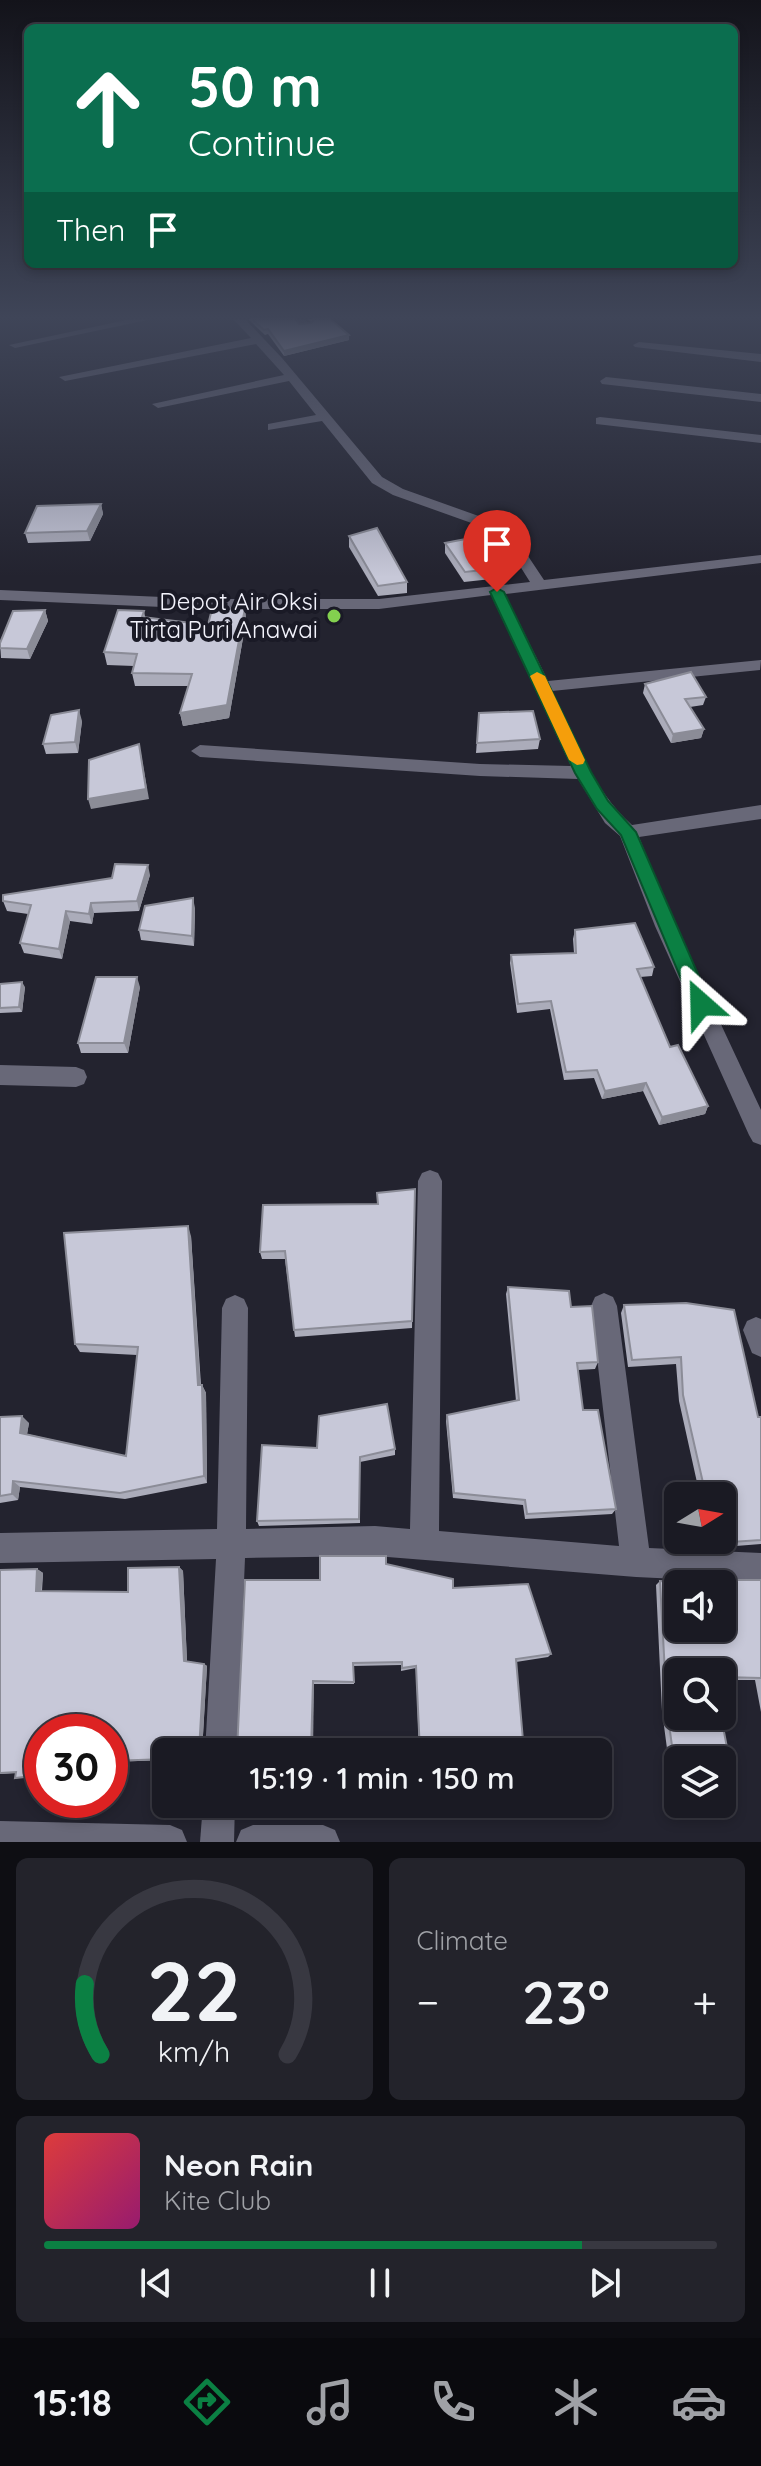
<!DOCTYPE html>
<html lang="en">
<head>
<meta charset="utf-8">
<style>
  body { margin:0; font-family:Quicksand,sans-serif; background:#23232b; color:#f1f3f6; height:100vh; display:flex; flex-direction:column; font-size:30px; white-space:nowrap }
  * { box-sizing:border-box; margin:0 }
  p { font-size:26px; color:#9fa1a6 }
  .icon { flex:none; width:44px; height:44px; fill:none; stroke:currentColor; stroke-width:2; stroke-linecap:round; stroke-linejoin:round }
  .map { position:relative; height:1842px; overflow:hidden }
  .panel { display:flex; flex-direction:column; gap:16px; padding:16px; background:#0e0e13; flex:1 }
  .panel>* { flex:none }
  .top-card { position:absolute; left:24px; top:24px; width:714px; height:244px; border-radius:12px; box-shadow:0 4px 12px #0003,0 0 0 2px #383841; background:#0b6e4f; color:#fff; overflow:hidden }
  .needle { width:52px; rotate:79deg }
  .tools { position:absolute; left:664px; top:1482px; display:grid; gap:16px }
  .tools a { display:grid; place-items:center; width:72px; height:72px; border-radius:12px; background:#1a1a23; box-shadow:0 4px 12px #0003,0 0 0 2px #383841; font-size:40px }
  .speed { position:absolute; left:24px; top:1714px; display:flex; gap:16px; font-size:40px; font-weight:700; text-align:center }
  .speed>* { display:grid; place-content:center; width:104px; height:104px; border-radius:50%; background:#1a1a23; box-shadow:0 4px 12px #0003,0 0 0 2px #383841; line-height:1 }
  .speed .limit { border:12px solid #d22; background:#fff; color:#111 }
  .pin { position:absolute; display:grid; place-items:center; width:68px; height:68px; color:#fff; margin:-82px -34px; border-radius:50% 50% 50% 0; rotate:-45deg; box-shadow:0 0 8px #0007 }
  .pin .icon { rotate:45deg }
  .me { position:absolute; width:88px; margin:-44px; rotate:335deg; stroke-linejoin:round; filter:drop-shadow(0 0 6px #0008) }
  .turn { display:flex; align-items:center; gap:28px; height:168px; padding:0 32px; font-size:36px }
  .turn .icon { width:104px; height:104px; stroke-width:2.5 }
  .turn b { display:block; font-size:56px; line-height:68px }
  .then { display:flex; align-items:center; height:76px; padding:0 32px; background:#0003; gap:16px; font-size:30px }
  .big { font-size:60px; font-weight:600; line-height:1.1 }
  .panel .widget { flex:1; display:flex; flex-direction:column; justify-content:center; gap:12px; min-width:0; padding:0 28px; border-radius:12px; background:#23232b }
  .panel .dial { align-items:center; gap:0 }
  .dial svg { height:208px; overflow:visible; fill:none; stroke:#383841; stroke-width:7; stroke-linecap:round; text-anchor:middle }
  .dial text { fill:#f1f3f6; stroke:none }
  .song { display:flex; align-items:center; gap:24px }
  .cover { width:96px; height:96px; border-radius:12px; background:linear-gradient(135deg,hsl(0 70% 55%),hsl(320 70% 35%)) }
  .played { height:8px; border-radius:4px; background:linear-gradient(90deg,#0b8043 80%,#383841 80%) }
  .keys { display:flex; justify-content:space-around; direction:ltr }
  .heat { display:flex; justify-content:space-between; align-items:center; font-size:44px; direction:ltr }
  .panel .tiles { flex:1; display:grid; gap:16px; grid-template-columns:1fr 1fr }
  .widget:last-child { grid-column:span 2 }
  .trip { position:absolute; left:152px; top:1738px; width:460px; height:80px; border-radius:12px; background:#1a1a23; box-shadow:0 4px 12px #0003,0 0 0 2px #383841; font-weight:600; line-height:80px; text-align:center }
  .menu { display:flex; height:128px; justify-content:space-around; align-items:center; background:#0a0a0e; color:#9fa1a6 }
  .menu .icon { width:56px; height:56px }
  .menu .current { color:#0b8043 }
  .menu b { font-size:36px; color:#f1f3f6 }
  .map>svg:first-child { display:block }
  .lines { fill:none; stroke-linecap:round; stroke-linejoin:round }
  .minor { fill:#686878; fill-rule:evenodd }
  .wall { fill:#abacba }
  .shaded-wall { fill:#8b8c97 }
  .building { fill:#c7c8d8; stroke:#8b8c97; stroke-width:2; fill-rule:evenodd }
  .route { fill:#0b8043; stroke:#07532c; stroke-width:2 }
  .slow { fill:#f59e0b }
  .poi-dot { fill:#83d04f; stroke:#1a1a26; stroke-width:3 }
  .labels { text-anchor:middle; stroke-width:8; stroke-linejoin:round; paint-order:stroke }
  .far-poi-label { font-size:24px; fill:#f3f3fc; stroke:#1a1a26; text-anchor:end }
</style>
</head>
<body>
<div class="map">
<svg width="761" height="1842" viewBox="0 0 761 1842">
  <rect width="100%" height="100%" fill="#23232f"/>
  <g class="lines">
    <g class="minor">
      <polygon points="131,319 152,319 15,348 9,345"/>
      <path d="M233,319H245L282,358L382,477L403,489L501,524L524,550L544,580L761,555V563L505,594L548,681L761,660L760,670L552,691C574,736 593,791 632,825L761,805V819L639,837L675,926L761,1110V1145L753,1142L749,1135L655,926L620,836L605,823L578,779L480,776L200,757L191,751L200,745L480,764L571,766L491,595L379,609H209L0,600V590L209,599H379L530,582L513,555L491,530L393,495L372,483L322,421L268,430V424L316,415L289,381L158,408L152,404L284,375L256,344L65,381L59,377L251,338Z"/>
      <polygon points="293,319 304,319 311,325 301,327"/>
      <polygon points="639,342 761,354 761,362 635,347 633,345"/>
      <polygon points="606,377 761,394 761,402 602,384 600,381"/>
      <polygon points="600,417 761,435 761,443 596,424 596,418"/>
      <polygon points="0,1065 76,1067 84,1070 87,1077 84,1084 76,1087 0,1085"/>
      <polygon points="430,1170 438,1173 442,1181 439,1531 619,1546 591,1306 595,1297 604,1293 613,1297 617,1306 649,1548 761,1553 761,1583 636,1577 375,1556 245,1558 237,1752 205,1752 216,1559 0,1563 0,1533 217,1529 222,1308 226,1299 235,1295 244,1299 248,1308 246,1529 375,1526 410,1529 418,1181 422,1173"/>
      <polygon points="756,1317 761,1319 761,1357 752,1353 743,1330 747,1321"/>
      <polygon points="203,1804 235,1804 234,1842 200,1842"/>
      <polygon points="0,1821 170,1825 182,1830 187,1842 0,1842"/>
      <polygon points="253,1825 323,1825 335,1830 340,1842 236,1842 241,1830"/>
    </g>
  </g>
  <g class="wall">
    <polygon points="248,319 295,319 299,324 312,323 307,319 330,319 349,340 284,356 268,334 265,335"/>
    <polygon points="101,504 103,514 90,541 28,543 25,533"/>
    <polygon points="349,536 407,582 407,593 378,596 349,547"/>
    <polygon points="445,543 511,567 510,577 464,582 445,553"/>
    <polygon points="245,608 246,621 229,718 183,726 180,713 189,686 135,686 132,673 134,666 107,665 104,652 144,611 145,617 208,625"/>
    <polygon points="45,610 48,621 30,659 1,658 0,643"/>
    <polygon points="645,684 706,697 703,705 690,707 704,729 701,738 671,743 643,693"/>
    <polygon points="479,713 540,739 538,749 476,753"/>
    <polygon points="82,721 78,753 46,754 43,744"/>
    <polygon points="150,875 139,911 94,913 92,924 70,921 62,959 24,953 20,943 28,914 7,911 3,901"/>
    <polygon points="195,908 194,946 141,940 139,930"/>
    <polygon points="575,930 654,967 652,976 640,977 670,1047 708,1106 705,1114 659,1125 643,1091 602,1099 594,1078 564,1080 550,1009 517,1013 510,963 511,955 574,953 573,939"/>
    <polygon points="0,984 25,987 22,1012 0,1013"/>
    <polygon points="140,987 128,1053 81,1053 78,1043"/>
    <polygon points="415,1189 412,1328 295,1337 285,1259 262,1259 260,1252"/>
    <polygon points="191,1236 201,1385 202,1385 206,1393 207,1483 125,1499 20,1487 18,1500 0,1503 0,1417 29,1423 27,1434 126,1456 137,1355 80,1352 75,1344"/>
    <polygon points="508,1287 571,1307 598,1362 595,1369 578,1370 583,1410 616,1509 612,1514 525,1519 523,1505 453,1498 446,1421 447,1415 516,1401 506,1294"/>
    <polygon points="624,1305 758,1417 761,1417 761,1544 711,1548 709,1540 722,1540 722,1496 700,1496 679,1401 676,1364 628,1367 621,1313"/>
    <polygon points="317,1448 395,1449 395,1455 360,1462 360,1523 259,1526 257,1521"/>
    <polygon points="386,1564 453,1588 551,1654 548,1657 516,1662 524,1752 419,1752 416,1668 401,1671 401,1665 353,1666 354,1684 314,1684 236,1752 320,1580"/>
    <polygon points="179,1567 183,1571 187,1661 204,1664 207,1666 202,1752 166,1752 166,1760 110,1762 110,1732 42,1732 42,1777 21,1778 15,1778 16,1773 0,1774 0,1570 37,1569 43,1573 42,1591 128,1592"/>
    <polygon points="725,1580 761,1580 761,1712 755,1680 722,1680 722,1672 678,1672 678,1800 674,1801 662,1711 656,1585 660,1581 720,1584"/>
  </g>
  <g class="shaded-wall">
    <polygon points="349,335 349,340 284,356 284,351"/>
    <polygon points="101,504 103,514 90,541 87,531"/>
    <polygon points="245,608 246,621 229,718 183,726 180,713"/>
    <polygon points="45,610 48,621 30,659 27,649"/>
    <polygon points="79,710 82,721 78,753 75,742"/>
    <polygon points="704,729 701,738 671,743 673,734"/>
    <polygon points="141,754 149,799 91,809 88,799"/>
    <polygon points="148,865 150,875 139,911 137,901"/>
    <polygon points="193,898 195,908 194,946 192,936"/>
    <polygon points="91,903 94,913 92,924 89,914"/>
    <polygon points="66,911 70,921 62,959 59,949"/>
    <polygon points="137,977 140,987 128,1053 124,1043"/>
    <polygon points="22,982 25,987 22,1012 19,1007"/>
    <polygon points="646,1083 643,1091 602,1099 605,1091"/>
    <polygon points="708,1106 705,1114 659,1125 662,1117"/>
    <polygon points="188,1226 191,1236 201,1393 198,1385"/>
    <polygon points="202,1385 206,1393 207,1483 204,1476"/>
    <polygon points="22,1416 29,1423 26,1440 20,1433"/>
    <polygon points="13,1481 20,1487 18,1500 12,1494"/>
    <polygon points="179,1567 183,1571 187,1663 184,1661"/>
    <polygon points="37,1569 43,1573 41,1594 36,1591"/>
    <polygon points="204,1664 207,1666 202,1752 200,1752 199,1751"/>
    <polygon points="313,1681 314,1684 313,1752 311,1752"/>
  </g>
  <g class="building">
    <polygon points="252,319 295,319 299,324 311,323 314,320 312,319 330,319 349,335 284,351 268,329 264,330"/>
    <polygon points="101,504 87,531 25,533 37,506"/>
    <polygon points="377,528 407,582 378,586 349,536"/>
    <polygon points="486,535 511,567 465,572 445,543"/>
    <polygon points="245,608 227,705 180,713 192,674 132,673 137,654 104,652 118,610 144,611 142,617 208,625 212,609"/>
    <polygon points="45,610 27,649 0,648 0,643 13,611"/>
    <polygon points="691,672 706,697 685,699 704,729 673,734 645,684"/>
    <polygon points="79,710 75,742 43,744 51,715"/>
    <polygon points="533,711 540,739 477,743 479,713"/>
    <polygon points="139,744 146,789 88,799 89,760"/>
    <polygon points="115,864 148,865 137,901 91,903 89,914 66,911 59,949 20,943 31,905 3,901 3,895 112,878"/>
    <polygon points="193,898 192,936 139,930 145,906"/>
    <polygon points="635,923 654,967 637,969 670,1047 678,1045 708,1106 662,1117 646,1083 605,1091 597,1070 566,1072 551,1001 518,1004 511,955 576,953 575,930"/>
    <polygon points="96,977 137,977 124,1043 78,1043"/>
    <polygon points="22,982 19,1007 0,1008 0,984"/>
    <polygon points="415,1189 412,1321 294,1330 285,1251 260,1252 263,1205 378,1204 377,1193"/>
    <polygon points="188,1226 198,1385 202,1385 204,1476 120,1493 13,1481 12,1494 0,1496 0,1417 22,1416 20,1433 126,1456 138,1347 75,1344 64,1233"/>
    <polygon points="508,1287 569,1291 571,1307 592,1306 598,1362 577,1363 583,1410 598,1410 616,1509 527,1514 525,1500 454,1493 447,1415 519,1400"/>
    <polygon points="686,1303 734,1310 758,1417 761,1417 761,1540 716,1543 716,1540 722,1540 722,1496 706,1496 683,1395 681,1357 632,1360 624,1305"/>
    <polygon points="387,1404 395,1449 360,1457 359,1519 257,1521 262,1445 317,1448 319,1416"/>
    <polygon points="320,1556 386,1556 386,1564 453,1579 453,1588 528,1584 551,1654 516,1659 524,1752 420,1752 416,1666 402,1668 402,1662 353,1663 354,1682 313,1681 311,1752 236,1752 237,1751 245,1580 320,1580"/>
    <polygon points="179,1567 184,1661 204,1664 199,1751 200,1752 166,1752 166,1759 110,1761 110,1732 42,1732 42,1775 15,1778 16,1772 0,1773 0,1570 37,1569 36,1591 128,1592 128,1568"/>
    <path d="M725,1580H761V1678L722,1677V1672H678V1716H721L736,1795L722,1796V1760H678V1789L667,1710L660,1581L725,1584ZM678,1584H722V1628H678Z"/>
  </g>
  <linearGradient id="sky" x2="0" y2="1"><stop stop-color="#13131a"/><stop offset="0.55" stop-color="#3f4558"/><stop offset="1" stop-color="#3f4558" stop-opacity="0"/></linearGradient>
  <rect width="761" height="577" fill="url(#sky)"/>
  <polygon class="route" points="497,588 504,592 591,772 608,801 636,832 711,1004 708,1010 694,1010 621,835 597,809 575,773 490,592"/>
  <polygon class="slow" points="537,672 545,676 585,760 583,764 577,765 569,760 530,676"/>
  <circle class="poi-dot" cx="334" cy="616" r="8"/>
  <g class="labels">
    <g class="far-poi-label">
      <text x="318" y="610">Depot Air Oksi<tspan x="318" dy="28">Tirta Puri Anawai</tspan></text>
    </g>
  </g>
</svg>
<div class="tools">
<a><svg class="needle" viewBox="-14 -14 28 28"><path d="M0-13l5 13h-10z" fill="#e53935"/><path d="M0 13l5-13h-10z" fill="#9fa1a6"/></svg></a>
<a><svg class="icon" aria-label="sound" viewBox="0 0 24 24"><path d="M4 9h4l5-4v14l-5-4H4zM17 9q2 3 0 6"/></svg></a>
<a><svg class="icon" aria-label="search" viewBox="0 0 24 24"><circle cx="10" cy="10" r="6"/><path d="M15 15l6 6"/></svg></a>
<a><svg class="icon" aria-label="layers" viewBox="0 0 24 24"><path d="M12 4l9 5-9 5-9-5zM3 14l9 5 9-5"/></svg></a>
</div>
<div class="speed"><div class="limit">30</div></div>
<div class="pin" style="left:497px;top:592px;background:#d93025"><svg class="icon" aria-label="arrive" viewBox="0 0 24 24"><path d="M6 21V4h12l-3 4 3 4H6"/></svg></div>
<svg class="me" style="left:701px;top:1004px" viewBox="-20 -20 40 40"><path d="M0-17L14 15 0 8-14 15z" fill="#0b8043" stroke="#fff" stroke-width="4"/></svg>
<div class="trip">15:19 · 1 min · 150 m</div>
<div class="top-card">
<div class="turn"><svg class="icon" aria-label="ahead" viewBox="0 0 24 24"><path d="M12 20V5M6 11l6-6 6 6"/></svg><div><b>50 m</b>Continue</div></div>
<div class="then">Then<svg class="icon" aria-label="arrive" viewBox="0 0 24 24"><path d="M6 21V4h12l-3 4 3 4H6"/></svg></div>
</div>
</div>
<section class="panel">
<div class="tiles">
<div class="widget dial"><svg viewBox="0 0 100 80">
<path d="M14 69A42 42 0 1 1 86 69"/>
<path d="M14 69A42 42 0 0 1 8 42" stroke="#0b8043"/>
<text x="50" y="56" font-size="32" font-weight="700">22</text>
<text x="50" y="72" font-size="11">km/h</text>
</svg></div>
<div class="widget"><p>Climate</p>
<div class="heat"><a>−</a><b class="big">23°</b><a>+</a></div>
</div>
<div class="widget">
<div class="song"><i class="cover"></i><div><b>Neon Rain</b><p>Kite Club</p></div></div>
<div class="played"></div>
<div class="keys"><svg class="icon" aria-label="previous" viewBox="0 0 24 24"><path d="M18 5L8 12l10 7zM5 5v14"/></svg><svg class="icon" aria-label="pause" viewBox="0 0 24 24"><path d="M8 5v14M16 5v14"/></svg><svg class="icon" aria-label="next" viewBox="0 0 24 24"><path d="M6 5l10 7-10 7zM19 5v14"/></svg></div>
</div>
</div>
</section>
<nav class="menu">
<b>15:18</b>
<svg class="icon current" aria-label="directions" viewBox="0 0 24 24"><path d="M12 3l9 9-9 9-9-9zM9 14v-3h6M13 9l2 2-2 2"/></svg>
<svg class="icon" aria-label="music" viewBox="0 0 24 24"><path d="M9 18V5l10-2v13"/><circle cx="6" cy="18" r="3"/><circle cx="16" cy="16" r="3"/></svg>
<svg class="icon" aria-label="phone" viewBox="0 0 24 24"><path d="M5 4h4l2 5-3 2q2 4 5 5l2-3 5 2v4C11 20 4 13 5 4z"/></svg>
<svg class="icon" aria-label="climate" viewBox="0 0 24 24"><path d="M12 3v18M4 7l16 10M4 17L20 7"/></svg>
<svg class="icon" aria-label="car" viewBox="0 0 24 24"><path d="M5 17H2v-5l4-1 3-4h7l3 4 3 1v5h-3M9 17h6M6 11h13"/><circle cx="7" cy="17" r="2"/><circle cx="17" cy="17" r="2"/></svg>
</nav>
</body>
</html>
